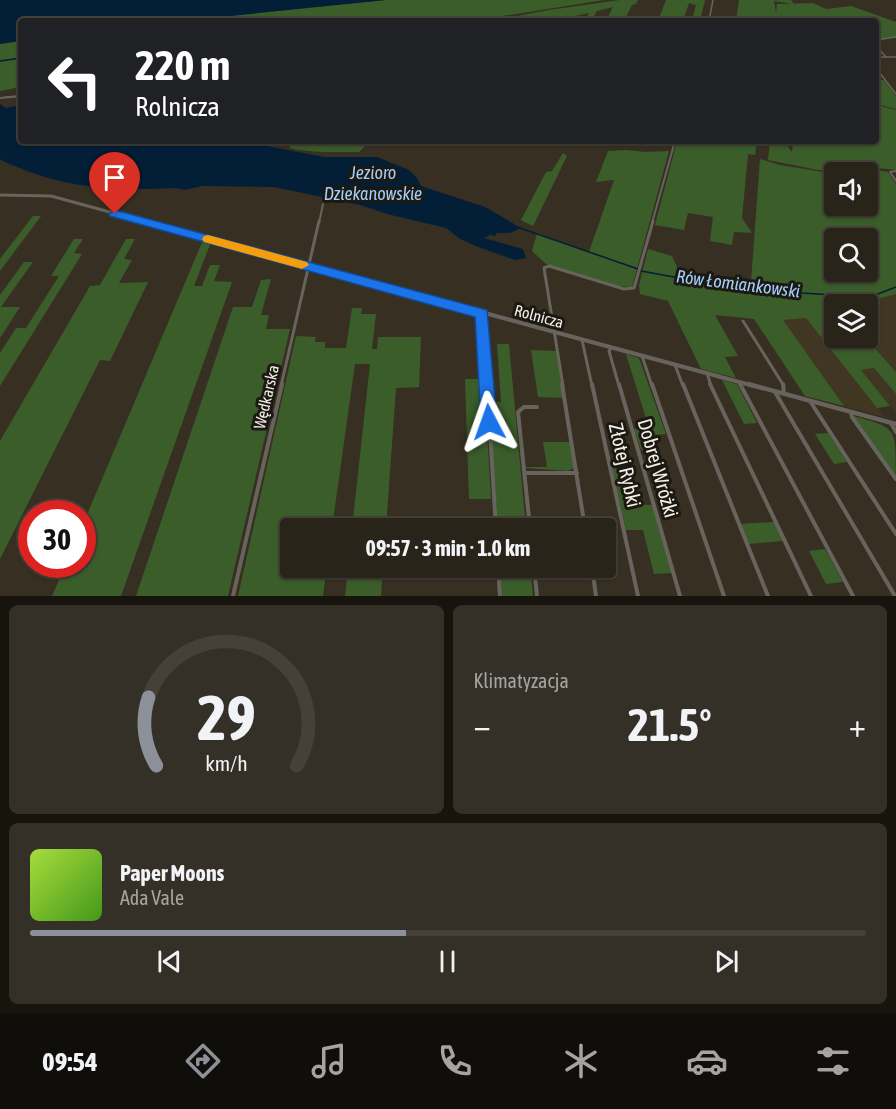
<!DOCTYPE html>
<html lang="pl">
<head>
<meta charset="utf-8">
<style>
  body { margin:0; font-family:"Asap Condensed",sans-serif; background:#353027; color:#f1f3f6; height:100vh; display:flex; flex-direction:column; font-size:22px; white-space:nowrap }
  * { box-sizing:border-box; margin:0 }
  p { font-size:20px; color:#a5a4a2 }
  .icon { flex:none; width:33px; height:33px; fill:none; stroke:currentColor; stroke-width:2; stroke-linecap:round; stroke-linejoin:round }
  .map { position:relative; height:596px; overflow:hidden }
  .drawer { display:flex; flex-direction:column; gap:9px; padding:9px; background:#17140e; flex:1 }
  .drawer>* { flex:none }
  .top-card { position:absolute; left:18px; top:18px; width:861px; height:126px; border-radius:6px; box-shadow:0 2px 4px #0004,0 0 0 2px #454139; background:#202124; color:#fff; overflow:hidden }
  .controls { position:absolute; left:824px; top:162px; display:grid; gap:12px }
  .controls a { display:grid; place-items:center; width:54px; height:54px; border-radius:6px; background:#29241a; box-shadow:0 2px 4px #0004,0 0 0 2px #454139; font-size:30px }
  .speed { position:absolute; left:18px; top:500px; display:flex; gap:12px; font-size:30px; font-weight:700; text-align:center }
  .speed>* { display:grid; place-content:center; width:78px; height:78px; border-radius:50%; background:#29241a; box-shadow:0 2px 4px #0004,0 0 0 2px #454139; line-height:1 }
  .speed .limit { border:9px solid #d22; background:#fff; color:#111 }
  .pin { position:absolute; display:grid; place-items:center; width:51px; height:51px; color:#fff; margin:-62px -26px; border-radius:50% 50% 50% 0; rotate:-45deg; box-shadow:0 0 6px #0007 }
  .pin .icon { rotate:45deg }
  .me { position:absolute; width:66px; margin:-33px; rotate:356deg; stroke-linejoin:round; filter:drop-shadow(0 0 4px #0008) }
  .turn { display:flex; align-items:center; gap:21px; height:126px; padding:0 18px; font-size:27px }
  .turn .icon { width:78px; height:78px; stroke-width:2.5 }
  .turn b { display:block; font-size:42px; line-height:51px }
  .big { font-size:45px; font-weight:700; line-height:1.1 }
  .drawer .widget { flex:1; display:flex; flex-direction:column; justify-content:center; gap:9px; min-width:0; padding:0 21px; border-radius:9px; background:#353027 }
  .drawer .dial { align-items:center; gap:0 }
  .dial svg { height:156px; overflow:visible; fill:none; stroke:#454139; stroke-width:7; stroke-linecap:round; text-anchor:middle }
  .dial text { fill:#f1f3f6; stroke:none }
  .song { display:flex; align-items:center; gap:18px }
  .cover { width:72px; height:72px; border-radius:9px; background:linear-gradient(135deg,hsl(80 70% 55%),hsl(100 70% 35%)) }
  .played { height:6px; border-radius:3px; background:linear-gradient(90deg,#8c9099 45%,#454139 45%) }
  .keys { display:flex; justify-content:space-around; direction:ltr }
  .heat { display:flex; justify-content:space-between; align-items:center; font-size:33px; direction:ltr }
  .drawer .tiles { flex:1; display:grid; gap:9px; grid-template-columns:1fr 1fr }
  .widget:last-child { grid-column:span 2 }
  .trip { position:absolute; left:280px; top:518px; width:336px; height:60px; border-radius:6px; background:#29241a; box-shadow:0 2px 4px #0004,0 0 0 2px #454139; font-weight:700; line-height:60px; text-align:center }
  .tabs { display:flex; height:96px; justify-content:space-around; align-items:center; background:#100e0a; color:#a5a4a2 }
  .tabs .icon { width:42px; height:42px }
  .tabs .selected { color:#8c9099 }
  .tabs b { font-size:27px; color:#f1f3f6 }
  .map>svg:first-child { display:block }
  .built { fill:#413622 }
  .green { fill:#3a5d2a; fill-rule:evenodd }
  .water { fill:#031e37 }
  .lines { fill:none; stroke-linecap:round; stroke-linejoin:round }
  .stream { stroke:#031e37; stroke-width:1.5 }
  .minor-far3 { stroke:#68645d; stroke-width:1.5 }
  .minor-far2 { stroke:#68645d; stroke-width:2 }
  .minor-far1 { stroke:#68645d; stroke-width:3 }
  .minor { stroke:#68645d; stroke-width:4 }
  .tertiary-far2 { stroke:#68645d; stroke-width:3 }
  .tertiary-far1 { stroke:#68645d; stroke-width:4 }
  .tertiary { stroke:#68645d; stroke-width:4.5 }
  .route { fill:#1a73e8; stroke:#114b97; stroke-width:1.5 }
  .slow { fill:#f59e0b }
  .labels { text-anchor:middle; stroke-width:6; stroke-linejoin:round; paint-order:stroke }
  .street-label { font-size:16px; fill:#f4f0e7; stroke:#1c1812 }
  .water-label { font-size:18px; font-style:italic; fill:#a4cffb; stroke:#1c1812 }
  .near-street-label { font-size:20px; fill:#f4f0e7; stroke:#1c1812 }
</style>
</head>
<body>
<div class="map">
<svg width="896" height="596" viewBox="0 0 896 596">
  <rect width="100%" height="100%" fill="#373022"/>
  <g class="built">
    <polygon points="896,294 896,372 866,338 867,304 834,304 834,314 829,313 829,298 870,301"/>
    <polygon points="806,318 885,417 844,406 782,320"/>
    <polygon points="874,368 896,394 896,413 861,370"/>
  </g>
  <g class="green">
    <polygon points="0,0 286,9 386,0 604,0 471,21 21,21 21,87 0,91"/>
    <polygon points="620,0 638,0 636,4 632,5 624,21 606,21 613,7 597,11 591,21 585,21 589,13 566,18 564,21 532,18 530,21 515,21 517,17 513,17 509,21 490,21 549,10"/>
    <polygon points="666,0 705,0 700,21 692,21 696,5 689,3 683,21 658,21"/>
    <polygon points="739,0 791,0 794,4 774,1 776,13 777,4 813,3 826,9 851,6 896,22 896,37 876,39 876,21 776,21 775,17 763,19 763,21 736,21"/>
    <polygon points="876,80 884,80 896,96 896,109 876,104"/>
    <path d="M876,105L896,110V170L859,166L841,170H818L768,160L770,141C787,141 784,142 792,152L793,141H876Z"/>
    <path d="M296,141H370L359,152C335,152 313,153 289,148Z"/>
    <polygon points="677,141 757,141 755,155 748,154 742,218 752,233 734,232 732,245 710,241 713,217 688,213 684,230 655,225"/>
    <polygon points="626,150 645,152 669,151 632,287 615,286 546,264 532,251 537,233 589,252 614,180 596,182 608,151"/>
    <polygon points="563,153 567,156 533,226 521,220 546,172 552,171"/>
    <path d="M760,159L780,165L823,172H844L860,167L888,172L896,184V294L870,301L829,298V312L834,314V338H866L896,372V394L874,368L861,370L890,406L877,408L806,318L783,320L844,406L805,396L754,319L715,315L738,356L725,357L736,378L701,369L668,301L640,294L639,285L648,249L672,256L682,278L747,287L751,282ZM834,172H867V206H834ZM834,238H867V272H834Z"/>
    <polygon points="33,216 41,216 0,271 0,259"/>
    <polygon points="74,239 83,239 74,253 82,254 0,386 0,353 16,328 26,328 59,276 51,276"/>
    <polygon points="126,239 135,239 124,259 132,260 119,283 148,282 110,361 100,360 0,559 0,441 90,286 100,285"/>
    <polygon points="203,240 211,242 194,286 202,286 210,265 220,265 214,281 232,282 121,596 52,596 66,564 82,564 83,524"/>
    <polygon points="24,262 33,262 1,307 20,307 0,338 0,295"/>
    <polygon points="271,279 261,315 269,315 266,329 290,329 228,596 136,596 233,307 252,307 261,280"/>
    <polygon points="352,308 362,308 361,314 376,314 372,349 377,349 378,337 421,337 419,387 396,388 386,528 352,528 370,364 355,364 332,528 291,528 291,567 327,567 323,596 238,596 296,336 316,337 315,342 325,342 325,348 346,348"/>
    <polygon points="497,344 509,344 526,528 498,528 489,401 501,402"/>
    <polygon points="531,350 556,351 564,398 538,397"/>
    <polygon points="626,354 639,358 666,434 652,435 656,450 641,450 634,429 649,428"/>
    <polygon points="465,379 484,379 491,499 469,499"/>
    <polygon points="722,380 737,384 757,423 744,424"/>
    <path d="M853,416C896,428 896,426 896,476Z"/>
    <polygon points="828,433 847,462 834,464 815,434"/>
    <polygon points="543,442 570,442 574,468 568,471 526,468 525,467 547,467"/>
    <polygon points="625,462 636,504 652,505 672,573 654,574 643,530 626,530 611,463"/>
    <polygon points="774,522 783,541 748,544 740,524"/>
    <polygon points="825,549 843,582 826,584 809,551"/>
    <polygon points="348,567 383,567 381,596 345,596"/>
    <polygon points="500,567 530,567 533,596 502,596"/>
  </g>
  <g class="water">
    <polygon points="0,0 386,0 182,21 21,21 21,41 0,44"/>
    <path d="M0,104L6,108L14,106L21,110V141H184L214,145L267,146L324,157H377L409,170L417,178L421,186L485,207L521,228L510,233H497L495,236L490,235L484,238L523,249L526,258L515,260L478,247L460,239L446,228L387,214L360,205L274,187L202,186L185,190L176,188C124,191 68,189 20,168C13,165 5,163 0,159Z"/>
  </g>
  <g class="lines">
    <g class="stream">
      <polyline points="0,61 21,58"/>
      <polyline points="520,228 638,269"/>
      <polyline points="641,271 740,289 834,295"/>
      <polyline points="837,296 870,297 896,287"/>
    </g>
    <g class="minor-far3">
      <polyline points="709,21 713,0"/>
      <polyline points="876,40 896,37"/>
      <polyline points="876,46 886,57"/>
      <polyline points="876,57 896,57"/>
      <polyline points="876,68 896,94"/>
      <polyline points="6,97 21,96"/>
    </g>
    <g class="minor-far2">
      <polyline points="0,98 21,96"/>
      <polyline points="896,171 890,172 896,181"/>
      <polyline points="319,223 323,204"/>
      <polyline points="652,223 675,141"/>
    </g>
    <g class="minor-far1">
      <polyline points="482,314 487,386"/>
      <polyline points="743,321 784,386"/>
      <polyline points="582,340 592,386"/>
      <polyline points="611,348 609,351 619,386"/>
      <polyline points="642,356 652,386"/>
      <polyline points="675,365 683,386"/>
      <polyline points="707,373 711,386"/>
      <polyline points="739,382 741,386"/>
      <polyline points="281,386 319,221"/>
      <polyline points="563,386 544,268 549,266 624,289 634,288 653,221"/>
    </g>
    <g class="minor">
      <polyline points="487,384 496,528"/>
      <polyline points="562,384 585,528"/>
      <polyline points="592,384 638,596"/>
      <polyline points="619,384 680,596"/>
      <polyline points="652,384 724,596"/>
      <polyline points="683,384 768,596"/>
      <polyline points="710,384 811,596"/>
      <polyline points="740,384 853,596"/>
      <polyline points="783,384 784,394"/>
      <polyline points="775,392 895,596"/>
      <polyline points="810,401 896,534"/>
      <polyline points="851,412 852,417 896,479"/>
      <polyline points="891,423 896,432"/>
      <polyline points="525,473 577,473"/>
      <polyline points="530,528 518,412 524,407 537,407"/>
      <polyline points="498,567 500,596"/>
      <polyline points="534,567 537,596"/>
      <polyline points="592,567 596,596"/>
      <polyline points="233,596 282,384"/>
    </g>
    <polyline class="tertiary-far2" points="0,195 51,196 150,223"/>
    <polyline class="tertiary-far1" points="145,221 754,386"/>
    <polyline class="tertiary" points="748,384 896,424"/>
  </g>
  <polygon class="route" points="115,210 487,310 497,422 495,426 489,428 483,426 481,422 475,317 110,216 109,214"/>
  <polygon class="slow" points="208,235 307,262 309,265 302,269 204,242 202,239 204,236"/>
  <g class="labels">
    <g class="street-label">
      <text transform="translate(539 316) rotate(15)" y="6">Rolnicza</text>
      <text transform="translate(266 397) rotate(-77)" y="6">Wędkarska</text>
    </g>
    <g class="water-label">
      <text x="373" y="179">Jezioro<tspan x="373" dy="21">Dziekanowskie</tspan></text>
      <text transform="translate(738 284) rotate(7)" y="6">Rów Łomiankowski</text>
    </g>
    <g class="near-street-label">
      <text transform="translate(625 465) rotate(77)" y="7">Złotej Rybki</text>
      <text transform="translate(658 468) rotate(74)" y="7">Dobrej Wróżki</text>
    </g>
  </g>
</svg>
<div class="controls">
<a><svg class="icon" aria-label="sound" viewBox="0 0 24 24"><path d="M4 9h4l5-4v14l-5-4H4zM17 9q2 3 0 6"/></svg></a>
<a><svg class="icon" aria-label="search" viewBox="0 0 24 24"><circle cx="10" cy="10" r="6"/><path d="M15 15l6 6"/></svg></a>
<a><svg class="icon" aria-label="layers" viewBox="0 0 24 24"><path d="M12 4l9 5-9 5-9-5zM3 14l9 5 9-5"/></svg></a>
</div>
<div class="speed"><div class="limit">30</div></div>
<div class="pin" style="left:115px;top:214px;background:#d93025"><svg class="icon" aria-label="arrive" viewBox="0 0 24 24"><path d="M6 21V4h12l-3 4 3 4H6"/></svg></div>
<svg class="me" style="left:489px;top:422px" viewBox="-20 -20 40 40"><path d="M0-17L14 15 0 8-14 15z" fill="#1a73e8" stroke="#fff" stroke-width="4"/></svg>
<div class="trip">09:57 · 3 min · 1.0 km</div>
<div class="top-card">
<div class="turn"><svg class="icon" aria-label="left" viewBox="0 0 24 24"><path d="M17 20v-9H6M10 6l-5 5 5 5"/></svg><div><b>220 m</b>Rolnicza</div></div>
</div>
</div>
<section class="drawer">
<div class="tiles">
<div class="widget dial"><svg viewBox="0 0 100 80">
<path d="M14 69A42 42 0 1 1 86 69"/>
<path d="M14 69A42 42 0 0 1 10 34" stroke="#8c9099"/>
<text x="50" y="56" font-size="32" font-weight="700">29</text>
<text x="50" y="72" font-size="11">km/h</text>
</svg></div>
<div class="widget"><p>Klimatyzacja</p>
<div class="heat"><a>−</a><b class="big">21.5°</b><a>+</a></div>
</div>
<div class="widget">
<div class="song"><i class="cover"></i><div><b>Paper Moons</b><p>Ada Vale</p></div></div>
<div class="played"></div>
<div class="keys"><svg class="icon" aria-label="previous" viewBox="0 0 24 24"><path d="M18 5L8 12l10 7zM5 5v14"/></svg><svg class="icon" aria-label="pause" viewBox="0 0 24 24"><path d="M8 5v14M16 5v14"/></svg><svg class="icon" aria-label="next" viewBox="0 0 24 24"><path d="M6 5l10 7-10 7zM19 5v14"/></svg></div>
</div>
</div>
</section>
<nav class="tabs">
<b>09:54</b>
<svg class="icon selected" aria-label="directions" viewBox="0 0 24 24"><path d="M12 3l9 9-9 9-9-9zM9 14v-3h6M13 9l2 2-2 2"/></svg>
<svg class="icon" aria-label="music" viewBox="0 0 24 24"><path d="M9 18V5l10-2v13"/><circle cx="6" cy="18" r="3"/><circle cx="16" cy="16" r="3"/></svg>
<svg class="icon" aria-label="phone" viewBox="0 0 24 24"><path d="M5 4h4l2 5-3 2q2 4 5 5l2-3 5 2v4C11 20 4 13 5 4z"/></svg>
<svg class="icon" aria-label="climate" viewBox="0 0 24 24"><path d="M12 3v18M4 7l16 10M4 17L20 7"/></svg>
<svg class="icon" aria-label="car" viewBox="0 0 24 24"><path d="M5 17H2v-5l4-1 3-4h7l3 4 3 1v5h-3M9 17h6M6 11h13"/><circle cx="7" cy="17" r="2"/><circle cx="17" cy="17" r="2"/></svg>
<svg class="icon" aria-label="filters" viewBox="0 0 24 24"><path d="M4 7h16M4 17h16"/><circle cx="9" cy="7" r="2"/><circle cx="15" cy="17" r="2"/></svg>
</nav>
</body>
</html>
